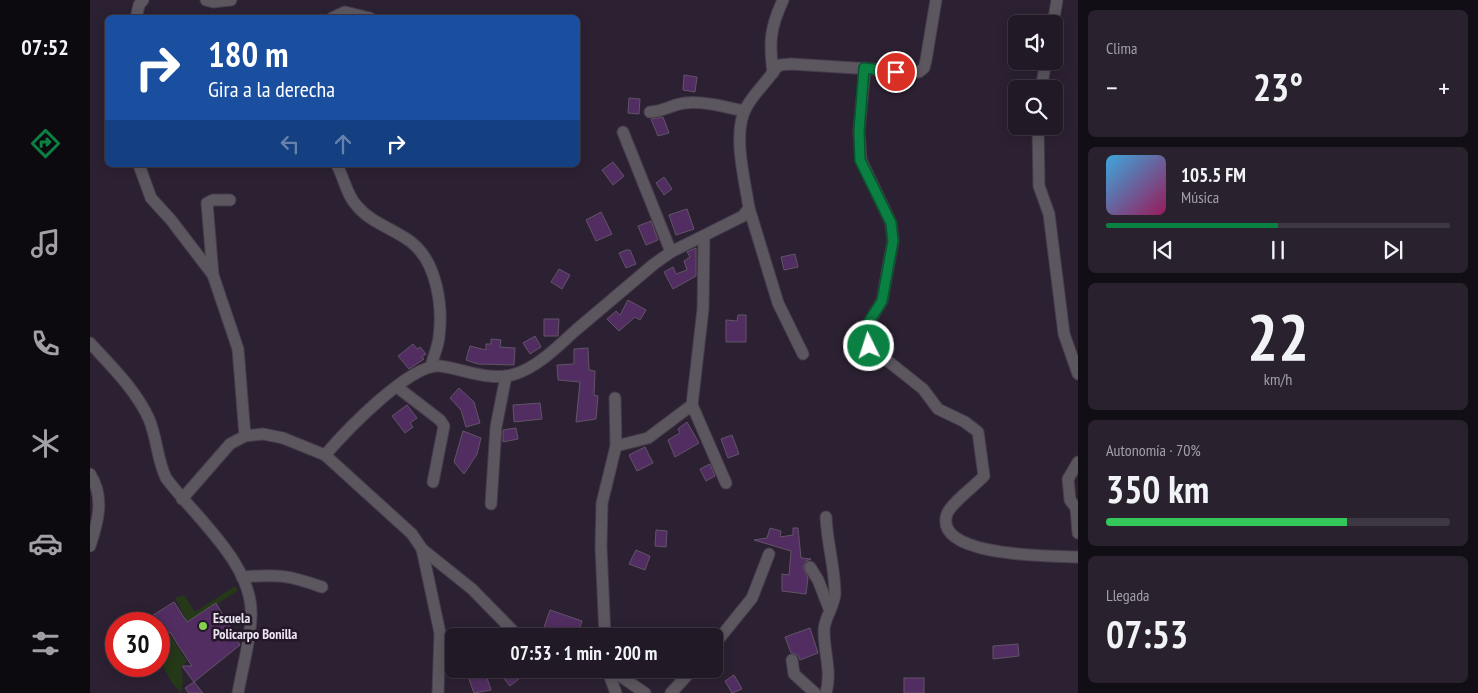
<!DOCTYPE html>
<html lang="es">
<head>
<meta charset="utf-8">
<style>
  body { margin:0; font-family:"PT Sans Narrow",sans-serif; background:#29222e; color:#f1f3f6; height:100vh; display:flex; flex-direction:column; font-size:19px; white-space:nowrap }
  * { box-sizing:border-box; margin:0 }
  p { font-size:16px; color:#a2a0a7 }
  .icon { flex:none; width:28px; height:28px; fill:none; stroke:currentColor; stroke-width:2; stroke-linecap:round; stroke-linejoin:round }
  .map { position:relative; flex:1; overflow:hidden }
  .side { display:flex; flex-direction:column; gap:10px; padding:10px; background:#120e15; width:400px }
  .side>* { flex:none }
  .hud { position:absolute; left:15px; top:15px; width:475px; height:152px; border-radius:8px; box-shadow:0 2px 12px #0003,0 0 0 1px #3e3843; background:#1a4fa0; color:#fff; overflow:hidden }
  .buttons { position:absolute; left:918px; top:15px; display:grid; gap:10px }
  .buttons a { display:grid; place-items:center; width:55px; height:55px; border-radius:8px; background:#211926; box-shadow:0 2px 12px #0003,0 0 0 1px #3e3843; font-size:25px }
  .speed { position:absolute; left:15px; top:612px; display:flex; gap:10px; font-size:25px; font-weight:700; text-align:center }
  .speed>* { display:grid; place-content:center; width:65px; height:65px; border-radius:50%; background:#211926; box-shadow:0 2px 12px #0003,0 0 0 1px #3e3843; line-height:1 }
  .speed .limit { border:8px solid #d22; background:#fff; color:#111 }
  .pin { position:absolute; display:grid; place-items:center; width:42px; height:42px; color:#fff; margin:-21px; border:2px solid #fff; border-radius:50%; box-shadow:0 1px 5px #0007 }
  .me { position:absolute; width:55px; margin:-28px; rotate:356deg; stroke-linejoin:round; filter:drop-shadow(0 0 4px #0008) }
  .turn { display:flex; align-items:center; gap:18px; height:105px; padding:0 20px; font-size:22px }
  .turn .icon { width:65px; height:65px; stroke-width:2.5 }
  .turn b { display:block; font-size:35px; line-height:42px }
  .lanes { display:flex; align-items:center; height:48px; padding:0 20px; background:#0003; justify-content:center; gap:25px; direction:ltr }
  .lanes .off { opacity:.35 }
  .big { font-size:38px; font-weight:800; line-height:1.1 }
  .side .tile { flex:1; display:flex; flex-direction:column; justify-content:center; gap:8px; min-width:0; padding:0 18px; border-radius:8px; background:#29222e }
  .side .dial { align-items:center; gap:0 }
  .dial b { font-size:65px; line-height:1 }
  .song { display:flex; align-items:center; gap:15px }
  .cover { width:60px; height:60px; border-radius:8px; background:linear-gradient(135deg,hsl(200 70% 55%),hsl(330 70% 35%)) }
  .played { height:5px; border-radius:2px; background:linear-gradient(90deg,#0b8043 50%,#3e3843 50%) }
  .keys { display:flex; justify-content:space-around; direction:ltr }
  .heat { display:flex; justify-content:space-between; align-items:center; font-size:28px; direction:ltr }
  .charge { height:8px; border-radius:4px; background:linear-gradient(90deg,#34c759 70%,#3e3843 0) }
  .trip { position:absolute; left:355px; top:628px; width:278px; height:50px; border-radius:8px; background:#211926; box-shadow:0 2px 12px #0003,0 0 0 1px #3e3843; font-weight:800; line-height:50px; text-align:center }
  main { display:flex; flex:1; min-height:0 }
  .tab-bar { display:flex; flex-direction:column; width:90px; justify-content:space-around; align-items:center; background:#0d0a0f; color:#a2a0a7 }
  .tab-bar .icon { width:35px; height:35px }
  .tab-bar .on { color:#0b8043 }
  .tab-bar b { font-size:22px; color:#f1f3f6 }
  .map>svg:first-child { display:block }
  .green { fill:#253818 }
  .building { fill:#522d61; stroke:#615467 }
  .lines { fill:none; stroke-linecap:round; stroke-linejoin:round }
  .minor-casing { stroke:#473c4c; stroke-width:13 }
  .minor { stroke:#5c565f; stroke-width:11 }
  .route-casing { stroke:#07532c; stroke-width:12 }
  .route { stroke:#0b8043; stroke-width:9 }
  .poi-dot { fill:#83d04e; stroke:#231728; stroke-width:2 }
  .labels { text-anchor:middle; stroke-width:5; stroke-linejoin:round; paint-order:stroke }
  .poi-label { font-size:14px; font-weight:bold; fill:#ece4ef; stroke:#231728; text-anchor:start }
</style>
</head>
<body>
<main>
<nav class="tab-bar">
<b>07:52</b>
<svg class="icon on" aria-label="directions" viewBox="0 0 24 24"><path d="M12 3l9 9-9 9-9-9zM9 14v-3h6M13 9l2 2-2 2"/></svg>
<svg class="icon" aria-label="music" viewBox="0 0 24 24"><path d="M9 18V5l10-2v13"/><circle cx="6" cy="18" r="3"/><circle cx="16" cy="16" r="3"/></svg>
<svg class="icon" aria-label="phone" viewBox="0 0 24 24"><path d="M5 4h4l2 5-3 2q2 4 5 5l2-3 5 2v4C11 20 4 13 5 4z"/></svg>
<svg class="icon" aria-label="climate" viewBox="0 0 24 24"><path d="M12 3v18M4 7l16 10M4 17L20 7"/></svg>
<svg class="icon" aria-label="car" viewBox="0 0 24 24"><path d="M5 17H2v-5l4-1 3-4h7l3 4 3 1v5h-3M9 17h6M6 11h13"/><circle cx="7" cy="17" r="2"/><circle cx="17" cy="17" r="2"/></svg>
<svg class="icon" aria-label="filters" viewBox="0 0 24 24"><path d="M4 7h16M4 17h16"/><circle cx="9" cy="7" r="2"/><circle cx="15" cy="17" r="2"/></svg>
</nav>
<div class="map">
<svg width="988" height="693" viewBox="0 0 988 693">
  <rect width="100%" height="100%" fill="#2c2132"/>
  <path class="green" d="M145,586L148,591L79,633L97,662L91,666L93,681L91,693C76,678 69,661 69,640L74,637L73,632L95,617L85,598L94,595L105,612Z"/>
  <g class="building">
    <polygon points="594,75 607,77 605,92 593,90"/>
    <polygon points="539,98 550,99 549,114 538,113"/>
    <polygon points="573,117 579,133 568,136 561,119"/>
    <polygon points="523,162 534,176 523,185 512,170"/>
    <polygon points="574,177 582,189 574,195 566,183"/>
    <polygon points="597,209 604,229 586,235 579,215"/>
    <polygon points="511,212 522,234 506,241 496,220"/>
    <polygon points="561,221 568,240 556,245 548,226"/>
    <polygon points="606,248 606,276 583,289 574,272 583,267 586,274 597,270 594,261 600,257 597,252"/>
    <polygon points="536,250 540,250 546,264 536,268 529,253"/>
    <polygon points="705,254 708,267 694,270 691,257"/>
    <polygon points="469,269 480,275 472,289 461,282"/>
    <polygon points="538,300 556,310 550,320 545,317 529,331 517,319 526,311 530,315"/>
    <polygon points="648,315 656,315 656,342 636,342 636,320 647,321"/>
    <polygon points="454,319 469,319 468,336 454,336"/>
    <polygon points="445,336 451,347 440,354 433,343"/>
    <polygon points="401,339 411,340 410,347 425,348 424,365 388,364 376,360 380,346 396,350 396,344 401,344"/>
    <polygon points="323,344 327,349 330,347 336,354 332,357 334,359 319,369 308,356"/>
    <polygon points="498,348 499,370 505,371 504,395 508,396 506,419 486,422 490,382 468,380 467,365 484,364 484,349"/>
    <polygon points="369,388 384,402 390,423 376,427 371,410 360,398"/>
    <polygon points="450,403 452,419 424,422 423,405"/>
    <polygon points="317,405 327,418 320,423 323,427 315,433 302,416"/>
    <polygon points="597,422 609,443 585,457 578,440 590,433 588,429"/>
    <polygon points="426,428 428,439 413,442 413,430"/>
    <polygon points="373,431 391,438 387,454 374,474 364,462"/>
    <polygon points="642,435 649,454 638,458 631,439"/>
    <polygon points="555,447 563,463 547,471 539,455"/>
    <polygon points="620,464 625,476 616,481 610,469"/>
    <polygon points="680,528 691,531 690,537 703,535 703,528 708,528 711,558 721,559 716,561 713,567 718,578 716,594 692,591 692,574 699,575 701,551 664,540 677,538"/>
    <polygon points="566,530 577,531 576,547 565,546"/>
    <polygon points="546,550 560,556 555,570 539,564"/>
    <polygon points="84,602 97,622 126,603 150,645 104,682 92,666 102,666 90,648 80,632 69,639 69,624 64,624 60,617"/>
    <polygon points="460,610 492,621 487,636 451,636"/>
    <polygon points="720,628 728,653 710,660 708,655 701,653 695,637"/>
    <polygon points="928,644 929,656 903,659 903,646"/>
    <polygon points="382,669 394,669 401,690 384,693 376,671"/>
    <polygon points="406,669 431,669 435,674 420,686"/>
    <polygon points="644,675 652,689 642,693 635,681"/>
    <rect x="814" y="678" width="20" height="15"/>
    <polygon points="104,682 113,693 99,693 95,688"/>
  </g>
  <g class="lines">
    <defs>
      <g id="minor">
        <polyline points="116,0 123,2 141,0"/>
        <polyline points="46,18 49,5 53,0"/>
        <polyline points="242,18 255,12 280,18"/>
        <polyline points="963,24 967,0"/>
        <path d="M775,68L769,131L771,160L801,223L803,241L792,301L775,329L773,335L779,346L833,389L848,409L875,422L888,432L894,476C885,486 861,503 857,514C842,558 966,556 988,557"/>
        <path d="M683,73C679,42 680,28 693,0"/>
        <polyline points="951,89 956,61"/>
        <path d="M560,112C575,111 583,104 595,103C614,101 636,107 654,111"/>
        <polyline points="948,126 949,186 959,214 974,334 988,374"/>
        <polyline points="533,132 581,252"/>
        <polyline points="49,165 61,198 81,220 123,275 148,349 155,436"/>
        <path d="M247,165C254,178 257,196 267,206C281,223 304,229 321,242C347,262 353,306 349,337C348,347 343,357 341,367"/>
        <polyline points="659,208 688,303 713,354"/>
        <polyline points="123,275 117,203 123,200 140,200"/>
        <path d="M0,343C21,366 46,390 59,419C67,438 67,459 76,478C104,516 165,565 161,618C160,643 152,669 148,693"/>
        <polyline points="307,387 350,420 354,426 343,482"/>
        <polyline points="602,405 636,483"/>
        <polyline points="526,446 558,438 602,405 613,309 614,237"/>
        <path d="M235,455C255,432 320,363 350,366C374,369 400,382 425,374C448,367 468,346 486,330C512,308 538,286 564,264L581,252L653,216L659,208C655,181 642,133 656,108C663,94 677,82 686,68L690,65L701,64L829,72L834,68L836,60L846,0"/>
        <polyline points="988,462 978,479 980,500 986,508 988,533"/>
        <path d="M0,474C15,497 8,522 0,546"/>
        <polyline points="92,499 140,444 155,436 173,434 193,438 235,455 322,534 332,549 382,589 428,636"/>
        <polyline points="401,504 406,427 416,376"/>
        <path d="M736,517C737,544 745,567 745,594C744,607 734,618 734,631C734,653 742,671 736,693"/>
        <polyline points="332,549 350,633 348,693"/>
        <polyline points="720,567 728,580 740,611"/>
        <path d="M152,577C188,574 198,575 232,587"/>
        <polyline points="515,636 511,547 512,503 526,446 525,398"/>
        <polyline points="624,645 662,598 679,554"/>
        <polyline points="702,660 704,674 725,693"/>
        <polyline points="517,669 526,693"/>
        <polyline points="520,669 555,693"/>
        <polyline points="581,693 603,669"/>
      </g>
    </defs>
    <use href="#minor" class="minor-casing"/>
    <use href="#minor" class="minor"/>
  </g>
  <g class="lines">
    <defs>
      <polyline id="route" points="779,346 773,335 775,328 792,301 803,241 801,223 770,160 769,131 774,68 806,72"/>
    </defs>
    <use href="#route" class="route-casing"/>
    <use href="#route" class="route"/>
  </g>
  <circle class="poi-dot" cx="113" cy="626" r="5"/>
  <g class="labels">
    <g class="poi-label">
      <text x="123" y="623">Escuela<tspan x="123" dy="16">Policarpo Bonilla</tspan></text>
    </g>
  </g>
</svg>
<div class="buttons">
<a><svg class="icon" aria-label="sound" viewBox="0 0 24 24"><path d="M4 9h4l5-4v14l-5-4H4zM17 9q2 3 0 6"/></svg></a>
<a><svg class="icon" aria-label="search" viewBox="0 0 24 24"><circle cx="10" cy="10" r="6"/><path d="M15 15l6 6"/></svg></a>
</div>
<div class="speed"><div class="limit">30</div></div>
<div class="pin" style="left:806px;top:72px;background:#d93025"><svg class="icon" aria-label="arrive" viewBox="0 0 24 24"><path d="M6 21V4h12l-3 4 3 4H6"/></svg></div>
<svg class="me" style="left:779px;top:346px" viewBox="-20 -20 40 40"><circle r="17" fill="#0b8043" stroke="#fff" stroke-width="3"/><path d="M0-11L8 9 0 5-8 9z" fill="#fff"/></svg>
<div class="trip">07:53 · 1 min · 200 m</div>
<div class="hud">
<div class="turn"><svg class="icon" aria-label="right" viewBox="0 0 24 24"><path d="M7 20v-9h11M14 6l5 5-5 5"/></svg><div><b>180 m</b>Gira a la derecha</div></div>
<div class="lanes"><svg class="icon off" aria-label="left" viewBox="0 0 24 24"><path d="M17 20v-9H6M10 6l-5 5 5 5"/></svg><svg class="icon off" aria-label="ahead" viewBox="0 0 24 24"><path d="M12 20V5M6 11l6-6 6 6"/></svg><svg class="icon" aria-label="right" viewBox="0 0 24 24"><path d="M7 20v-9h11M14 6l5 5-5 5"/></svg></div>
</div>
</div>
<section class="side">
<div class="tile"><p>Clima</p>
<div class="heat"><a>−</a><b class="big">23°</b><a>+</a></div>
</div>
<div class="tile">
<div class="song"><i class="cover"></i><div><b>105.5 FM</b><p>Música</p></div></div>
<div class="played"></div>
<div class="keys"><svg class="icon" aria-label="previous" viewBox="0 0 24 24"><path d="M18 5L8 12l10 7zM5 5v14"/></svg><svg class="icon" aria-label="pause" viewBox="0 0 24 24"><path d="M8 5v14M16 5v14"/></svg><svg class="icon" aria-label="next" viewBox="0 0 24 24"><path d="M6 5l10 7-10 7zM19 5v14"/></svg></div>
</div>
<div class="tile dial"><b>22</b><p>km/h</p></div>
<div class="tile"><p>Autonomía · 70%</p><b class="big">350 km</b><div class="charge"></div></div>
<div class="tile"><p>Llegada</p><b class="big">07:53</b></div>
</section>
</main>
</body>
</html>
